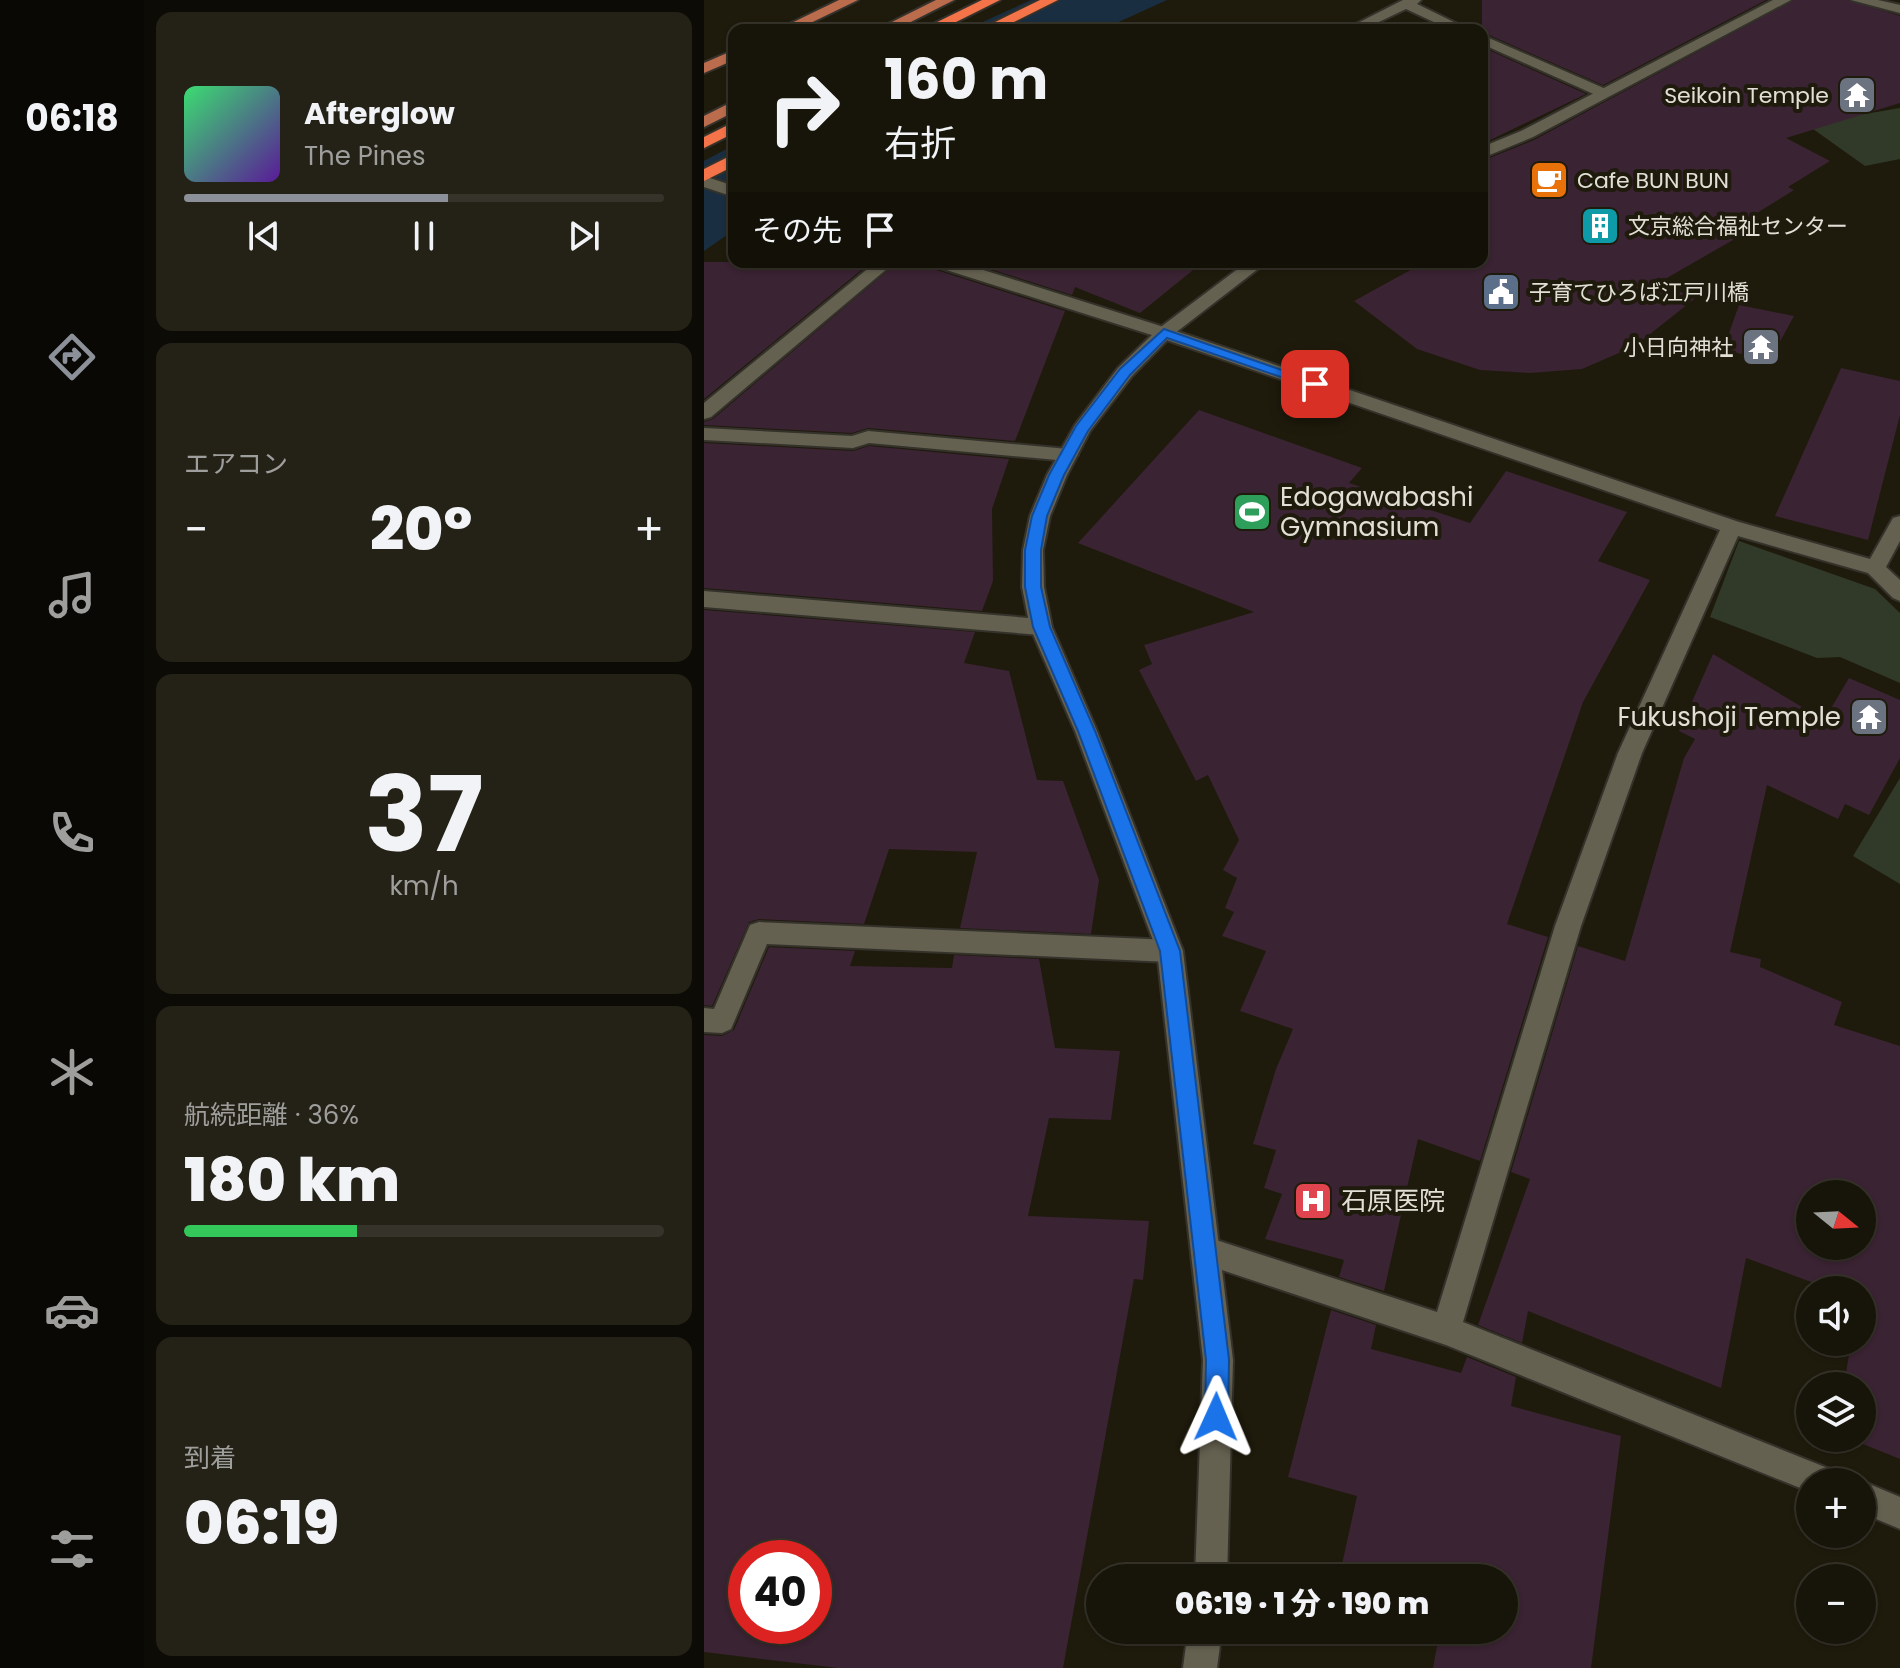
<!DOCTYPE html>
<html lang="ja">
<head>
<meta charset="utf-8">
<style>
  body { margin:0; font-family:Poppins,"Noto Sans JP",sans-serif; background:#242117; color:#f1f3f6; height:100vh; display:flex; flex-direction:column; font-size:30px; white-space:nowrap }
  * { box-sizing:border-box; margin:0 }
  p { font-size:26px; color:#9e9e9c }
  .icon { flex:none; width:44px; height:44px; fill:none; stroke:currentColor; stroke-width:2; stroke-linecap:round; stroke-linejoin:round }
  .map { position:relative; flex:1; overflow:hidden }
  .details { display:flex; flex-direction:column; gap:12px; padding:12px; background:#0d0b05; width:560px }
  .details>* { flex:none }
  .hud { position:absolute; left:24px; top:24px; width:760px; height:244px; border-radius:16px; box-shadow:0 2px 6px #0004,0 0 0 2px #36332a; background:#171409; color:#f1f3f6; overflow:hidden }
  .needle { width:52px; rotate:108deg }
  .controls { position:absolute; left:1092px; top:1180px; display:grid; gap:16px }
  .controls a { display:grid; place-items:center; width:80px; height:80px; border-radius:50%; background:#171409; box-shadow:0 2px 6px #0004,0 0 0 2px #36332a; font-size:40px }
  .speed { position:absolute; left:24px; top:1540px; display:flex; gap:16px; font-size:40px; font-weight:700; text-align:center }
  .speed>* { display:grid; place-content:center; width:104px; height:104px; border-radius:50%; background:#171409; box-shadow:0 2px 6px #0004,0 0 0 2px #36332a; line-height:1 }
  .speed .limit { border:12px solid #d22; background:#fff; color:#111 }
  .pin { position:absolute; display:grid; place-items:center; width:68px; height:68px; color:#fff; margin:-34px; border-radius:16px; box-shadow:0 4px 12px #0006 }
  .me { position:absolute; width:88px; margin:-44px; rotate:1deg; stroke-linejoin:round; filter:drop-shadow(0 0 6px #0008) }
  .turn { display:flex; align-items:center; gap:28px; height:168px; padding:0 24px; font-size:36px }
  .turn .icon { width:104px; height:104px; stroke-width:2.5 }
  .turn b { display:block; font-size:56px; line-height:68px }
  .then { display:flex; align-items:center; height:76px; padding:0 24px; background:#0003; gap:16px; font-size:30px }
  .big { font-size:60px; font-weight:800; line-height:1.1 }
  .details .widget { flex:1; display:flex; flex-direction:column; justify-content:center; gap:12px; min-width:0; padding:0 28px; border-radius:16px; background:#242117 }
  .details .dial { align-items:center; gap:0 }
  .dial b { font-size:104px; line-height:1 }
  .song { display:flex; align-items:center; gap:24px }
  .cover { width:96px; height:96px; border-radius:12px; background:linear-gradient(135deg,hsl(140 70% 55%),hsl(270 70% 35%)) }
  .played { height:8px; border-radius:4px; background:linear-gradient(90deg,#8c9099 55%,#36332a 55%) }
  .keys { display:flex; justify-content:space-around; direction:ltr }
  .heat { display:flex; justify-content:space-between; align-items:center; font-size:44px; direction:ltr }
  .charge { height:12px; border-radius:6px; background:linear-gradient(90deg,#34c759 36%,#36332a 0) }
  .trip { position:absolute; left:382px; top:1564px; width:432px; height:80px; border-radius:40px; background:#171409; box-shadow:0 2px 6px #0004,0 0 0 2px #36332a; font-weight:800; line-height:80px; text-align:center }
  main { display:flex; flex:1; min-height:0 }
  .tab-bar { display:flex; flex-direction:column; width:144px; justify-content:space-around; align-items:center; background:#090804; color:#9e9e9c }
  .tab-bar .icon { width:56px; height:56px }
  .tab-bar .active { color:#8c9099 }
  .tab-bar b { font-size:36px; color:#f1f3f6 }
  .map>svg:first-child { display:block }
  .green { fill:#313a28 }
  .water { fill:#1a2e41 }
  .building { fill:#3a2332; fill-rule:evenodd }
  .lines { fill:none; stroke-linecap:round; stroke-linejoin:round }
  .lane-casing { stroke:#34322b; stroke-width:4 }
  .street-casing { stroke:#34322b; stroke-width:4 }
  .secondary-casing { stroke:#34322b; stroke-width:4 }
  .primary-casing { stroke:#34322b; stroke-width:4 }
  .highway-casing { stroke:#34322b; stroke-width:4 }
  .lane { fill:#656150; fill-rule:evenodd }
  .street { fill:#656150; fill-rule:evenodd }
  .secondary { fill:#656150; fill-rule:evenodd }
  .primary { fill:#bb6c4c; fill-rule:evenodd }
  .highway { fill:#f57349; fill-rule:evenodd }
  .route { fill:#1a73e8; stroke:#114b97; stroke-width:2 }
  .labels { text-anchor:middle; stroke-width:8; stroke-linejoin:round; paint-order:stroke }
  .far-poi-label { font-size:22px; fill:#e2e0d6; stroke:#1f1b0c; text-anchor:start }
  .poi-label { font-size:26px; fill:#e2e0d6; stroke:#1f1b0c; text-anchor:start }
</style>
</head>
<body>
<main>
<nav class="tab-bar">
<b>06:18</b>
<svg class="icon active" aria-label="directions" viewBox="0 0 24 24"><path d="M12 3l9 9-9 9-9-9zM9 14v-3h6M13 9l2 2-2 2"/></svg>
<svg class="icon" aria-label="music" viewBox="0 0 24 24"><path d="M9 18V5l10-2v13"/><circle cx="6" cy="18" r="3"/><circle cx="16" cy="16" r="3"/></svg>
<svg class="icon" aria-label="phone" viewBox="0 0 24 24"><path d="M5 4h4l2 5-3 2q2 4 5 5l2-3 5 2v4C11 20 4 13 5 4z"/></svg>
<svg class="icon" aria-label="climate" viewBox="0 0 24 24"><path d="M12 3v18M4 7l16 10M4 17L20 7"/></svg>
<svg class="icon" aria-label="car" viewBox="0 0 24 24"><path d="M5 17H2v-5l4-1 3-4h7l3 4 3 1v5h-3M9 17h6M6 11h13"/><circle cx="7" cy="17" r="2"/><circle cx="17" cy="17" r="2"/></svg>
<svg class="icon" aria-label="filters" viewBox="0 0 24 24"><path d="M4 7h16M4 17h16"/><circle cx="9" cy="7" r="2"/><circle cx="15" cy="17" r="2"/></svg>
</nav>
<section class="details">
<div class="widget">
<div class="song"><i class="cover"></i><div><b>Afterglow</b><p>The Pines</p></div></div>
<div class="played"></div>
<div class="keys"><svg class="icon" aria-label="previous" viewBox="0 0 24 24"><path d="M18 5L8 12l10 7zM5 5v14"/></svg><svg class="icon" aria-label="pause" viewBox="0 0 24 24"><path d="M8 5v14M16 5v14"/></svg><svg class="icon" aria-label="next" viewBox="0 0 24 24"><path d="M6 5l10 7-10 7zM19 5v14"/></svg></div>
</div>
<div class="widget"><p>エアコン</p>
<div class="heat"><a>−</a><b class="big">20°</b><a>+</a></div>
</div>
<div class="widget dial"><b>37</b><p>km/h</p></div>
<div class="widget"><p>航続距離 · 36%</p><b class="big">180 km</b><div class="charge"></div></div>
<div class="widget"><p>到着</p><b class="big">06:19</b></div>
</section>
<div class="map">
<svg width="1196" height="1668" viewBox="0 0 1196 1668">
  <rect width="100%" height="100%" fill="#1f1b0c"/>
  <g class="green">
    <polygon points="1196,108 1196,159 1161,166 1102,124"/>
    <polygon points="1035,541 1171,589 1196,613 1196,683 1136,657 1113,658 1006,617"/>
    <polygon points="1196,778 1196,884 1149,856"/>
  </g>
  <g class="water">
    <polygon points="327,0 463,0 397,30 261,30"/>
    <polygon points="30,145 30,230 0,251 0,161"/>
  </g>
  <g class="building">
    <polygon points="778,0 1062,0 899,85 778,32"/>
    <polygon points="1090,0 1144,0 1196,16 1196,103 1082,138 1126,161 1084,187 1090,190 1035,224 1048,229 949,286 994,296 931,346 878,369 826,373 776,370 713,349 650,301 721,262 778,262 778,161 830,140"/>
    <polygon points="778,47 882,94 778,144"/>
    <polygon points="0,262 167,262 0,399"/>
    <polygon points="194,262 224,262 229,269 361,311 311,441 164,428 148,433 0,425 0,422 9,419"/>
    <polygon points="264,262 499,262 436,313 371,287 368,295"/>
    <polygon points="1035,305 1090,316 1066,360 1019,350"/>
    <polygon points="1137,368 1196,381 1196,415 1164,540 1071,516"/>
    <polygon points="495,410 658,468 645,483 766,523 802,471 923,512 894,561 946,580 879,702 803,924 844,937 776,1161 714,1139 680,1291 635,1277 640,1260 561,1239 578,1194 560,1188 572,1150 549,1144 572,1069 589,1029 536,1011 562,951 518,936 530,912 521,908 533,878 519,870 535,840 504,775 492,781 435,670 448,664 440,645 550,612 374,543"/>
    <polygon points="0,443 149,451 165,446 305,459 288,509 289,581 278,611 0,588"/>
    <polygon points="0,610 271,632 260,663 305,671 333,780 359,781 395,880 387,934 256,928 273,852 185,849 160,924 55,919 45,922 8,1006 0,1005"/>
    <path d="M1009,654L1120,720L1145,678L1196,700V758L1165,815L1141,804L1134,819L1063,785L1026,952L1057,959L1056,967L1138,1002L1130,1025L1196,1046V1459L1144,1438H1158V1386H1140L1147,1342H1158V1290H1129L1042,1258L1017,1388L824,1311L818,1343L774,1325L826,1179L807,1172L874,946L921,961L980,758L991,739L975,731ZM1106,1194H1158V1246H1106Z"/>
    <path d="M65,947L151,951L146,966L248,968L250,955L335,959L351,1048L416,1051L407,1120L345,1118L324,1216L445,1221L439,1280L430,1279L359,1668H134L0,1652V1035L18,1036L30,1030ZM42,1558H110V1626H42Z"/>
    <polygon points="627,1310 672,1325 667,1349 757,1373 763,1357 812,1377 807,1406 917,1436 887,1668 729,1668 736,1630 800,1630 800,1578 635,1578 653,1496 584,1477"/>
  </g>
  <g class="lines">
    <defs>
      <g id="lane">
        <polygon points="0,428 148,436 164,431 364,449 374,455 364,461 165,443 149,448 0,440"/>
        <polygon points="55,922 466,940 475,943 479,951 475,959 466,962 63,944 27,1029 18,1033 0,1032 0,1008 10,1009 46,925"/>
      </g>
      <g id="street">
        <polygon points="699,0 717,0 713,4 766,30 747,30 702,9 658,30 640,30"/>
        <polygon points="778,35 904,90 907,93 899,98 894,96 778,44"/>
        <polygon points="0,176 30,186 30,197 0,187"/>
        <polygon points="172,262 191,262 7,417 0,419 0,403"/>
        <polygon points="227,262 254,262 466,329 1035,522 1166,559 1189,518 1196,516 1196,541 1182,567 1196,580 1196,601 1189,598 1164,573 1034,536 938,753 877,926 759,1322 1131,1471 1136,1482 1106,1482 1106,1492 742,1345 503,1265 493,1261 488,1251 493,1241 503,1237 733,1312 851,926 914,753 1016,530 454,337 230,266"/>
        <polygon points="0,591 337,619 345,621 348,627 345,633 337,635 0,607"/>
        <polygon points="1158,1481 1196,1497 1196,1529 1158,1513"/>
      </g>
      <g id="secondary">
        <polygon points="1069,0 1087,0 829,137 778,158 778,147 817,131"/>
        <polygon points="1147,0 1174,0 1196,5 1196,13"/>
        <polygon points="543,262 563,262 466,337 428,376 386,431 363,475 346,516 339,550 340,587 348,627 393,731 479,951 529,1360 523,1578 491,1578 499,1360 453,951 371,731 326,627 318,587 319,550 326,516 343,475 371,425 414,368 454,329"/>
        <polygon points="484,1630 518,1630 513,1668 479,1668"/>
      </g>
      <g id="primary">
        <polygon points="135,0 154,0 92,30 73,30"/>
        <polygon points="232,0 250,0 191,30 172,30"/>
        <polygon points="30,50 30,60 0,73 0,63"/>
        <polygon points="30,101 30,112 0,127 0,116"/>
      </g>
      <g id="highway">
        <polygon points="278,0 296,0 236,30 217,30"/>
        <polygon points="336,0 354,0 294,30 275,30"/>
        <polygon points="30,122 30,133 0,148 0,137"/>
        <polygon points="30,154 30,166 0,181 0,169"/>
      </g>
    </defs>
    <use href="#lane" class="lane-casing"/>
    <use href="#street" class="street-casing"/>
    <use href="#secondary" class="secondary-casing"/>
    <use href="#primary" class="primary-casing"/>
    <use href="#highway" class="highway-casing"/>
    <use href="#lane" class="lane"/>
    <use href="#street" class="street"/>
    <use href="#secondary" class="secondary"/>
    <use href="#primary" class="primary"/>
    <use href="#highway" class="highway"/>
  </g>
  <polygon class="route" points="460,329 618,384 611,389 606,387 463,338 426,375 384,431 360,475 343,516 337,550 337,587 346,627 391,731 476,951 525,1360 524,1417 521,1425 512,1429 504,1425 501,1417 502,1360 456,951 374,731 329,627 321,587 321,550 328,516 345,475 372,426 416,369"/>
  <defs>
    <symbol id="temple-square" viewBox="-11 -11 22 22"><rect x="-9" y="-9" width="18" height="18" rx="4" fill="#6b7280" stroke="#1f1b0c"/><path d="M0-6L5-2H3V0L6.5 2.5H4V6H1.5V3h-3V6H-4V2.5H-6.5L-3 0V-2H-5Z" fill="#fff"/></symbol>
    <symbol id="cafe-square" viewBox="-11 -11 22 22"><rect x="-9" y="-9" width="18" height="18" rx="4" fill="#e8710a" stroke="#1f1b0c"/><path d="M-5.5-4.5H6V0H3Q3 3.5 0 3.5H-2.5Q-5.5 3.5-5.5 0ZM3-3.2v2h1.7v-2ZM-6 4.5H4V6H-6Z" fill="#fff"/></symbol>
    <symbol id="building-square" viewBox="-11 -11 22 22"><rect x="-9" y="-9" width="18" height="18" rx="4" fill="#0f9aa8" stroke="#1f1b0c"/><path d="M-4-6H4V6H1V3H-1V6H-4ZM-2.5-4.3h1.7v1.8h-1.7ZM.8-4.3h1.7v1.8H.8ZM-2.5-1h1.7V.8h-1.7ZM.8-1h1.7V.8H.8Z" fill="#fff"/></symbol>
    <symbol id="civic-square" viewBox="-11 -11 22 22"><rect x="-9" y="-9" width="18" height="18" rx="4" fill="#5c6f8a" stroke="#1f1b0c"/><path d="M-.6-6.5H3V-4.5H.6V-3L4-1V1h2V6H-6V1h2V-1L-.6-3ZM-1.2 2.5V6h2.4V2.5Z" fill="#fff"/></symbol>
    <symbol id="stadium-square" viewBox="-11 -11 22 22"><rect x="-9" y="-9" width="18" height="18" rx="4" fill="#2e9e5b" stroke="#1f1b0c"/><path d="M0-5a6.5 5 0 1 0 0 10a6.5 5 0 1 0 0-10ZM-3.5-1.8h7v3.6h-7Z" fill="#fff"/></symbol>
    <symbol id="hospital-square" viewBox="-11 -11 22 22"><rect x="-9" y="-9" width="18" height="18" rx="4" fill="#e0444e" stroke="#1f1b0c"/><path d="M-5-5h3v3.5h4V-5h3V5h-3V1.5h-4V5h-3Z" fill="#fff"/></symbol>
  </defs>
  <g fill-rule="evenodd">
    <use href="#temple-square" x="1131" y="73" width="44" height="44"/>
    <use href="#cafe-square" x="823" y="158" width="44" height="44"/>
    <use href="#building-square" x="874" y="204" width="44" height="44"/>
    <use href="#civic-square" x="775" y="270" width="44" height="44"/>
    <use href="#temple-square" x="1035" y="325" width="44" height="44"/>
    <use href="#stadium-square" x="526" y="490" width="44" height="44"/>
    <use href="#temple-square" x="1143" y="695" width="44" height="44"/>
    <use href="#hospital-square" x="587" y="1179" width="44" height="44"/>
  </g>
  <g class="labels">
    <g class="far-poi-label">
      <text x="1125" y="103" text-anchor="end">Seikoin Temple</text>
      <text x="873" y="188">Cafe BUN BUN</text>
      <text x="924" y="234">文京総合福祉センター</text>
      <text x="825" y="300">子育てひろば江戸川橋</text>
      <text x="1029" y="355" text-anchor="end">小日向神社</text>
    </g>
    <g class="poi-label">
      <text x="576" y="506">Edogawabashi<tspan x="576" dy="30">Gymnasium</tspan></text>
      <text x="1137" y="726" text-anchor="end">Fukushoji Temple</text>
      <text x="637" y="1210">石原医院</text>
    </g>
  </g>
</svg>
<div class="controls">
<a><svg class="needle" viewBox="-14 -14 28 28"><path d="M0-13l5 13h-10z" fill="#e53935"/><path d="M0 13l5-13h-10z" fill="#9e9e9c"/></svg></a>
<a><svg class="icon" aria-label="sound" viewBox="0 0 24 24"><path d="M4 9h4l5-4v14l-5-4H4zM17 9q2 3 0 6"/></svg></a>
<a><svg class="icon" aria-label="layers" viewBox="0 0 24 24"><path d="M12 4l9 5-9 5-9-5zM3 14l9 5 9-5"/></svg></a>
<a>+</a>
<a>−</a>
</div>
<div class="speed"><div class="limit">40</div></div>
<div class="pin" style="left:611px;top:384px;background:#d93025"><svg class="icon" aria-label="arrive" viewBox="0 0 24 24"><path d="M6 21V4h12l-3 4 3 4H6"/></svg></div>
<svg class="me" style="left:512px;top:1417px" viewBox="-20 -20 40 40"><path d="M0-17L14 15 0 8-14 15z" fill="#1a73e8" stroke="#fff" stroke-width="4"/></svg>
<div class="trip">06:19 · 1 分 · 190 m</div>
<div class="hud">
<div class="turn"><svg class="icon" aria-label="right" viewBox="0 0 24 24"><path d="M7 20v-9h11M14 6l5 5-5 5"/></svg><div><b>160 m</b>右折</div></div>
<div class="then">その先<svg class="icon" aria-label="arrive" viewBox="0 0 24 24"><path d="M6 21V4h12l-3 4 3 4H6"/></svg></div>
</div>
</div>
</main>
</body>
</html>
